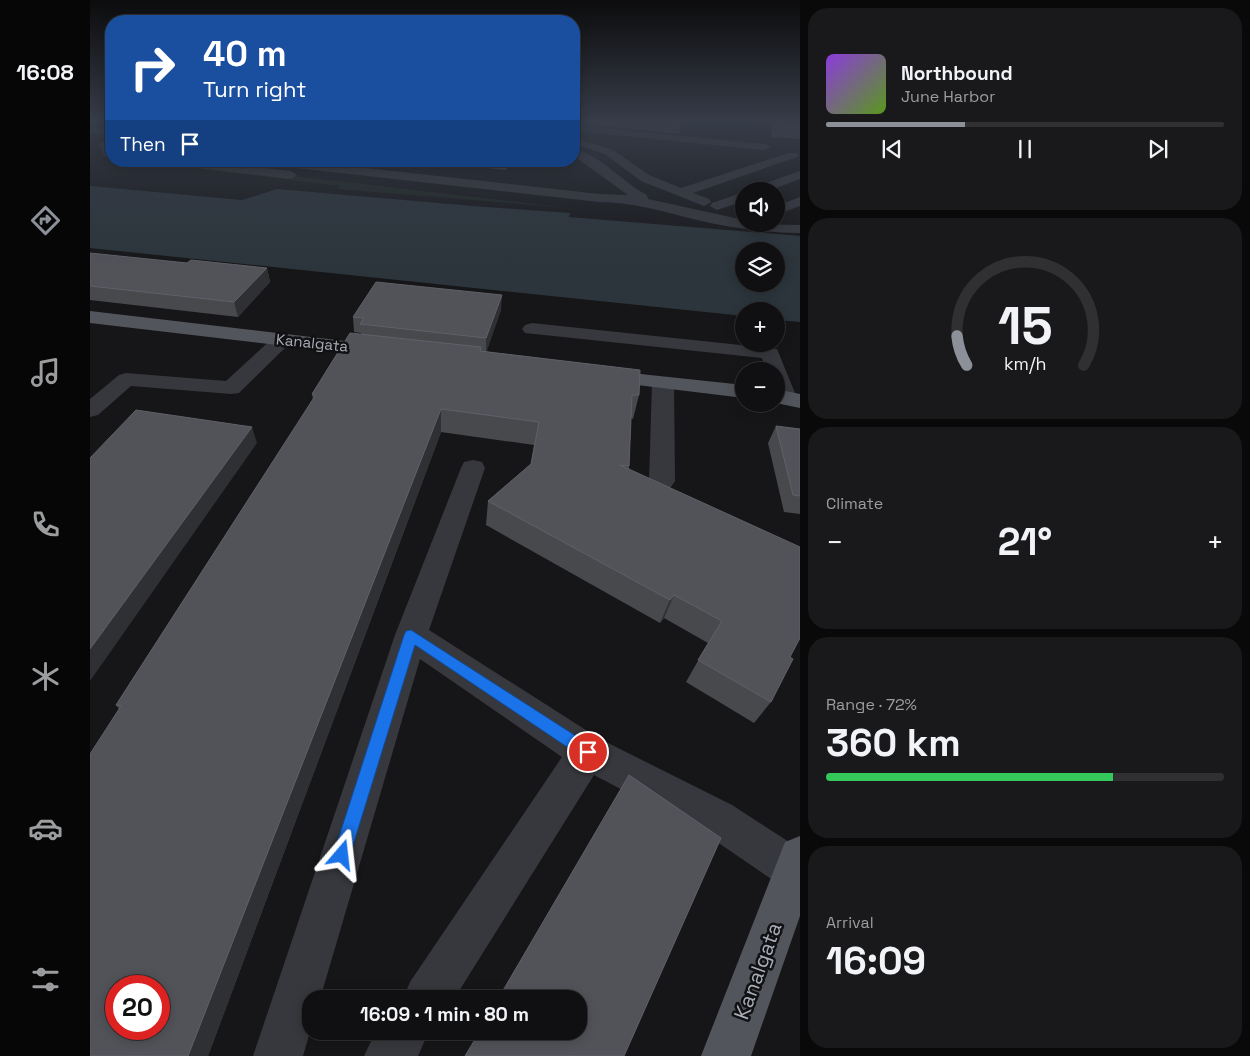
<!DOCTYPE html>
<html lang="en">
<head>
<meta charset="utf-8">
<style>
  body { margin:0; font-family:"Space Grotesk",sans-serif; background:#19191b; color:#f1f3f6; height:100vh; display:flex; flex-direction:column; font-size:19px; white-space:nowrap }
  * { box-sizing:border-box; margin:0 }
  p { font-size:16px; color:#9c9d9f }
  .icon { flex:none; width:28px; height:28px; fill:none; stroke:currentColor; stroke-width:2; stroke-linecap:round; stroke-linejoin:round }
  .map { position:relative; flex:1; overflow:hidden }
  .sheet { display:flex; flex-direction:column; gap:8px; padding:8px; background:#09090a; width:450px }
  .sheet>* { flex:none }
  .guide { position:absolute; left:15px; top:15px; width:475px; height:152px; border-radius:20px; box-shadow:0 2px 12px #0003,0 0 0 1px #303032; background:#1a4fa0; color:#fff; overflow:hidden }
  .buttons { position:absolute; left:645px; top:182px; display:grid; gap:10px }
  .buttons a { display:grid; place-items:center; width:50px; height:50px; border-radius:50%; background:#101012; box-shadow:0 2px 12px #0003,0 0 0 1px #303032; font-size:25px }
  .speed { position:absolute; left:15px; top:975px; display:flex; gap:10px; font-size:25px; font-weight:700; text-align:center }
  .speed>* { display:grid; place-content:center; width:65px; height:65px; border-radius:50%; background:#101012; box-shadow:0 2px 12px #0003,0 0 0 1px #303032; line-height:1 }
  .speed .limit { border:8px solid #d22; background:#fff; color:#111 }
  .pin { position:absolute; display:grid; place-items:center; width:42px; height:42px; color:#fff; margin:-21px; border:2px solid #fff; border-radius:50%; box-shadow:0 1px 5px #0007 }
  .me { position:absolute; width:55px; margin:-28px; rotate:17deg; stroke-linejoin:round; filter:drop-shadow(0 0 4px #0008) }
  .turn { display:flex; align-items:center; gap:18px; height:105px; padding:0 15px; font-size:22px }
  .turn .icon { width:65px; height:65px; stroke-width:2.5 }
  .turn b { display:block; font-size:35px; line-height:42px }
  .then { display:flex; align-items:center; height:48px; padding:0 15px; background:#0003; gap:10px; font-size:19px }
  .big { font-size:38px; font-weight:600; line-height:1.1 }
  .sheet .widget { flex:1; display:flex; flex-direction:column; justify-content:center; gap:8px; min-width:0; padding:0 18px; border-radius:20px; background:#19191b }
  .sheet .dial { align-items:center; gap:0 }
  .dial svg { height:130px; overflow:visible; fill:none; stroke:#303032; stroke-width:7; stroke-linecap:round; text-anchor:middle }
  .dial text { fill:#f1f3f6; stroke:none }
  .song { display:flex; align-items:center; gap:15px }
  .cover { width:60px; height:60px; border-radius:8px; background:linear-gradient(135deg,hsl(270 70% 55%),hsl(90 70% 35%)) }
  .played { height:5px; border-radius:2px; background:linear-gradient(90deg,#8c9099 35%,#303032 35%) }
  .keys { display:flex; justify-content:space-around; direction:ltr }
  .heat { display:flex; justify-content:space-between; align-items:center; font-size:28px; direction:ltr }
  .charge { height:8px; border-radius:4px; background:linear-gradient(90deg,#34c759 72%,#303032 0) }
  .trip { position:absolute; left:212px; top:990px; width:285px; height:50px; border-radius:20px; background:#101012; box-shadow:0 2px 12px #0003,0 0 0 1px #303032; font-weight:600; line-height:50px; text-align:center }
  main { display:flex; flex:1; min-height:0 }
  .tabs { display:flex; flex-direction:column; width:90px; justify-content:space-around; align-items:center; background:#060607; color:#9c9d9f }
  .tabs .icon { width:35px; height:35px }
  .tabs .current { color:#8c9099 }
  .tabs b { font-size:22px; color:#f1f3f6 }
  .map>svg:first-child { display:block }
  .green { fill:#1e261f }
  .water { fill:#2c353c; fill-rule:evenodd }
  .lines { fill:none; stroke-linecap:round; stroke-linejoin:round }
  .minor { fill:#37383d; fill-rule:evenodd }
  .major { fill:#53555c; fill-rule:evenodd }
  .wall { fill:#47494d }
  .shaded-wall { fill:#2f3033 }
  .building { fill:#525359; stroke:#5f6168; fill-rule:evenodd }
  .route { fill:#1a73e8; stroke:#114b97 }
  .labels { text-anchor:middle; stroke-width:5; stroke-linejoin:round; paint-order:stroke }
  .far-street-label { font-size:15px; fill:#a8adb8; stroke:#111113 }
  .near-street-label { font-size:21px; fill:#a8adb8; stroke:#111113 }
</style>
</head>
<body>
<main>
<nav class="tabs">
<b>16:08</b>
<svg class="icon current" aria-label="directions" viewBox="0 0 24 24"><path d="M12 3l9 9-9 9-9-9zM9 14v-3h6M13 9l2 2-2 2"/></svg>
<svg class="icon" aria-label="music" viewBox="0 0 24 24"><path d="M9 18V5l10-2v13"/><circle cx="6" cy="18" r="3"/><circle cx="16" cy="16" r="3"/></svg>
<svg class="icon" aria-label="phone" viewBox="0 0 24 24"><path d="M5 4h4l2 5-3 2q2 4 5 5l2-3 5 2v4C11 20 4 13 5 4z"/></svg>
<svg class="icon" aria-label="climate" viewBox="0 0 24 24"><path d="M12 3v18M4 7l16 10M4 17L20 7"/></svg>
<svg class="icon" aria-label="car" viewBox="0 0 24 24"><path d="M5 17H2v-5l4-1 3-4h7l3 4 3 1v5h-3M9 17h6M6 11h13"/><circle cx="7" cy="17" r="2"/><circle cx="17" cy="17" r="2"/></svg>
<svg class="icon" aria-label="filters" viewBox="0 0 24 24"><path d="M4 7h16M4 17h16"/><circle cx="9" cy="7" r="2"/><circle cx="15" cy="17" r="2"/></svg>
</nav>
<div class="map">
<svg width="710" height="1056" viewBox="0 0 710 1056">
  <rect width="100%" height="100%" fill="#161618"/>
  <polygon class="green" points="44,161 72,161 480,208 247,189 250,186"/>
  <path class="water" d="M0,186L152,200L187,189L383,206L480,213L479,217L710,236V322L686,320V311H654V316L0,248ZM654,251H686V284H654Z"/>
  <g class="lines">
    <g class="minor">
      <polygon points="484,125 675,144 681,147 675,150 484,131"/>
      <polygon points="0,127 21,130 21,136 0,133"/>
      <polygon points="484,138 523,150 559,175 591,188 699,153 707,153 709,155 707,157 603,193 619,199 621,202 614,206 551,181 515,154 484,144"/>
      <polygon points="15,141 21,144 21,157 14,156 9,144"/>
      <path d="M484,149C511,155 532,182 557,195L558,199L654,220V224L710,225V233C675,233 641,228 607,220C574,212 543,202 509,202L179,165L173,161H213L509,194L538,195L484,156Z"/>
      <polygon points="77,161 116,161 201,171 207,175 201,179 83,165"/>
      <polygon points="710,171 710,179 678,191 660,191 662,188"/>
      <polygon points="654,192 654,201 627,210 620,206 622,203"/>
      <polygon points="710,197 710,206 686,215 686,206"/>
      <polygon points="442,323 687,349 707,398 704,403 696,405 688,403 686,400 686,371 676,371 672,358 435,333 432,329 435,325"/>
      <polygon points="192,334 199,336 202,340 199,344 149,393 141,394 41,386 8,415 0,417 0,399 29,375 36,373 136,381 185,336"/>
      <polygon points="573,377 581,378 584,383 585,481 581,487 572,490 563,487 559,481 562,383 565,378"/>
      <polygon points="383,460 392,462 395,468 339,630 510,739 642,805 710,849 710,889 705,891 690,885 614,833 504,775 364,999 313,999 320,982 472,757 330,659 230,999 221,999 221,1028 213,1056 163,1056 305,635 371,468 374,462"/>
      <polygon points="286,1031 339,1031 328,1056 274,1056"/>
    </g>
    <g class="major">
      <polygon points="0,311 289,345 296,347 299,351 296,355 289,357 0,323"/>
      <polygon points="513,370 654,385 654,398 506,380 502,376 506,372"/>
      <polygon points="686,389 710,394 710,408 686,403"/>
      <polygon points="710,836 710,916 661,1056 611,1056 695,842"/>
    </g>
  </g>
  <g class="wall">
    <polygon points="484,119 592,119 589,134 484,123"/>
    <polygon points="680,119 710,119 710,139 682,137"/>
    <polygon points="335,161 423,161 416,170"/>
    <polygon points="0,253 97,263 177,268 180,282 148,317 0,300"/>
    <polygon points="411,310 396,351 549,395 543,419 541,418 539,469 700,657 681,702 664,723 596,682 618,643 574,618 570,623 396,525 398,501 441,464 444,445 351,432 118,1056 0,1056 29,709 26,705 223,400 222,394 271,334 271,333 264,332 263,317"/>
    <polygon points="686,426 710,429 710,514 694,512 678,443"/>
  </g>
  <g class="shaded-wall">
    <polygon points="417,161 423,161 416,170"/>
    <polygon points="177,268 180,282 148,317 144,302"/>
    <polygon points="412,295 411,310 396,354 396,338"/>
    <polygon points="351,409 351,432 118,1056 98,1056"/>
    <polygon points="162,427 167,443 0,681 0,649"/>
    <polygon points="584,595 574,618 570,623 580,600"/>
  </g>
  <g class="building">
    <polygon points="547,119 592,119 591,124"/>
    <polygon points="685,119 710,119 710,128 685,126"/>
    <polygon points="0,253 97,263 101,260 177,268 144,302 0,286"/>
    <polygon points="286,282 412,295 396,338 270,324 274,318 263,317"/>
    <path d="M260,333L391,347L390,351L550,370L549,395H542L539,466L530,465L710,547V638L700,657L703,659L681,702L608,660L632,621L584,595L580,600L398,501L441,464L449,422L351,409L98,1056H0V754L31,706L26,705L225,396L222,394ZM26,986H69V1029H26Z"/>
    <polygon points="46,410 162,427 0,649 0,458"/>
    <polygon points="686,426 710,429 710,496 703,495"/>
    <polygon points="539,775 631,838 534,1056 375,1056 390,1031 489,1031 489,999 408,999"/>
  </g>
  <linearGradient id="sky" x2="0" y2="1"><stop stop-color="#0c0c0d"/><stop offset="0.45" stop-color="#363c48"/><stop offset="1" stop-color="#363c48" stop-opacity="0"/></linearGradient>
  <rect width="710" height="267" fill="url(#sky)"/>
  <polygon class="route" points="321,630 503,747 505,752 503,757 498,760 492,757 325,645 260,855 258,861 252,863 246,861 243,855 314,635 316,631"/>
  <g class="labels">
    <g class="far-street-label">
      <text transform="translate(222 343) rotate(6)" y="5">Kanalgata</text>
    </g>
    <g class="near-street-label">
      <text transform="translate(668 971) rotate(-70)" y="7">Kanalgata</text>
    </g>
  </g>
</svg>
<div class="buttons">
<a><svg class="icon" aria-label="sound" viewBox="0 0 24 24"><path d="M4 9h4l5-4v14l-5-4H4zM17 9q2 3 0 6"/></svg></a>
<a><svg class="icon" aria-label="layers" viewBox="0 0 24 24"><path d="M12 4l9 5-9 5-9-5zM3 14l9 5 9-5"/></svg></a>
<a>+</a>
<a>−</a>
</div>
<div class="speed"><div class="limit">20</div></div>
<div class="pin" style="left:498px;top:752px;background:#d93025"><svg class="icon" aria-label="arrive" viewBox="0 0 24 24"><path d="M6 21V4h12l-3 4 3 4H6"/></svg></div>
<svg class="me" style="left:252px;top:855px" viewBox="-20 -20 40 40"><path d="M0-17L14 15 0 8-14 15z" fill="#1a73e8" stroke="#fff" stroke-width="4"/></svg>
<div class="trip">16:09 · 1 min · 80 m</div>
<div class="guide">
<div class="turn"><svg class="icon" aria-label="right" viewBox="0 0 24 24"><path d="M7 20v-9h11M14 6l5 5-5 5"/></svg><div><b>40 m</b>Turn right</div></div>
<div class="then">Then<svg class="icon" aria-label="arrive" viewBox="0 0 24 24"><path d="M6 21V4h12l-3 4 3 4H6"/></svg></div>
</div>
</div>
<section class="sheet">
<div class="widget">
<div class="song"><i class="cover"></i><div><b>Northbound</b><p>June Harbor</p></div></div>
<div class="played"></div>
<div class="keys"><svg class="icon" aria-label="previous" viewBox="0 0 24 24"><path d="M18 5L8 12l10 7zM5 5v14"/></svg><svg class="icon" aria-label="pause" viewBox="0 0 24 24"><path d="M8 5v14M16 5v14"/></svg><svg class="icon" aria-label="next" viewBox="0 0 24 24"><path d="M6 5l10 7-10 7zM19 5v14"/></svg></div>
</div>
<div class="widget dial"><svg viewBox="0 0 100 80">
<path d="M14 69A42 42 0 1 1 86 69"/>
<path d="M14 69A42 42 0 0 1 8 51" stroke="#8c9099"/>
<text x="50" y="56" font-size="32" font-weight="700">15</text>
<text x="50" y="72" font-size="11">km/h</text>
</svg></div>
<div class="widget"><p>Climate</p>
<div class="heat"><a>−</a><b class="big">21°</b><a>+</a></div>
</div>
<div class="widget"><p>Range · 72%</p><b class="big">360 km</b><div class="charge"></div></div>
<div class="widget"><p>Arrival</p><b class="big">16:09</b></div>
</section>
</main>
</body>
</html>
